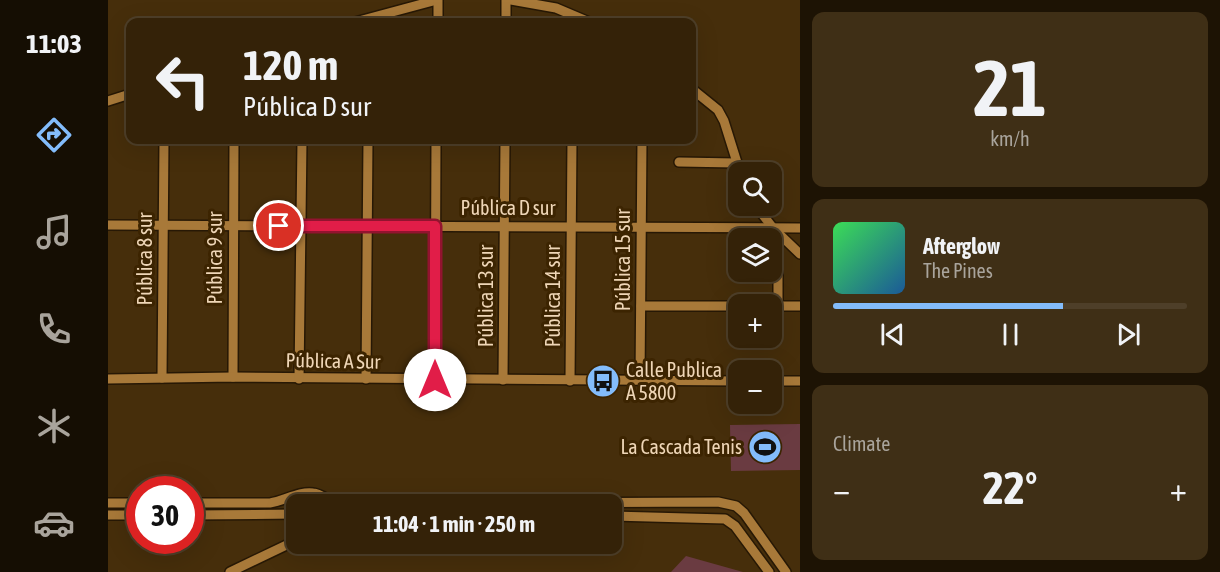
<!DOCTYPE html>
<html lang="en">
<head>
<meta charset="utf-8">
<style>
  body { margin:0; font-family:"Asap Condensed",sans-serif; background:#3f2f16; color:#f1f3f6; height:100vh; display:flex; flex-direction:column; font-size:22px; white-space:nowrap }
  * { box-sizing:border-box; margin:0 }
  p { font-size:20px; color:#a9a49c }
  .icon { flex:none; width:33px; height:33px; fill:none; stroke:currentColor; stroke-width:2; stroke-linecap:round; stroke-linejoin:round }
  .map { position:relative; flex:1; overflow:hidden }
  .drawer { display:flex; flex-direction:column; gap:12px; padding:12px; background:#1d1304; width:420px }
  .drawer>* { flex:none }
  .top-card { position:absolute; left:18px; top:18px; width:570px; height:126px; border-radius:12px; box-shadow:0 6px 24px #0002,0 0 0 2px #4e3f29; background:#342208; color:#f1f3f6; overflow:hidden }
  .buttons { position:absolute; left:620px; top:162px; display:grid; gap:12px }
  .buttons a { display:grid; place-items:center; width:54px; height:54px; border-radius:12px; background:#342208; box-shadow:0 6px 24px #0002,0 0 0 2px #4e3f29; font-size:30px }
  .speed { position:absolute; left:18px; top:476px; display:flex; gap:12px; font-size:30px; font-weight:700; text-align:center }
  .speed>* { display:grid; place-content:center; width:78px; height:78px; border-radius:50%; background:#342208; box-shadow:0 6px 24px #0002,0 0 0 2px #4e3f29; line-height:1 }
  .speed .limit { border:9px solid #d22; background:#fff; color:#111 }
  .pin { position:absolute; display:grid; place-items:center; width:51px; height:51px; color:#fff; margin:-26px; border:3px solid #fff; border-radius:50%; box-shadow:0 2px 6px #0007 }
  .me { position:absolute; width:66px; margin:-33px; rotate:0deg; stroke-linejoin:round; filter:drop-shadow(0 0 4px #0008) }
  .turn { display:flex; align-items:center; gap:21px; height:126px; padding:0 18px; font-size:27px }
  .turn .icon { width:78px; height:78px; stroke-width:2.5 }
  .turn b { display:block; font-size:42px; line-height:51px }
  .big { font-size:45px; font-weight:700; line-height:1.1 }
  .drawer .widget { flex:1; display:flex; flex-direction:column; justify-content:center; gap:9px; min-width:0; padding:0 21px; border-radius:12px; background:#3f2f16 }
  .drawer .dial { align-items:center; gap:0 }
  .dial b { font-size:78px; line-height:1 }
  .song { display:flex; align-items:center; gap:18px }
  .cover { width:72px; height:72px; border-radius:9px; background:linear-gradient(135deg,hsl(130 70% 55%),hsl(210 70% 35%)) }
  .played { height:6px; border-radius:3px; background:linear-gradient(90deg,#83bcfb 65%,#4e3f29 65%) }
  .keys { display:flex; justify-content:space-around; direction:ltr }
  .heat { display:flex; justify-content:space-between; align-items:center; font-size:33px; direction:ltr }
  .trip { position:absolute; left:178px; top:494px; width:336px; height:60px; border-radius:12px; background:#342208; box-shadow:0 6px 24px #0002,0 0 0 2px #4e3f29; font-weight:700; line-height:60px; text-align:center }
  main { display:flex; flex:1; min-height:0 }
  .tab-bar { display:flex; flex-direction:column; width:108px; justify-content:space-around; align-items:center; background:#150e03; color:#a9a49c }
  .tab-bar .icon { width:42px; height:42px }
  .tab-bar .active { color:#83bcfb }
  .tab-bar b { font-size:27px; color:#f1f3f6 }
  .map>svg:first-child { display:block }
  .green { fill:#6a3b41 }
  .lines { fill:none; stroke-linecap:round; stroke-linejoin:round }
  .street-casing { stroke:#271805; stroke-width:12 }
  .street { stroke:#a87939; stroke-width:9 }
  .route-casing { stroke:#92132f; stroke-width:15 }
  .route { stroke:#e11d48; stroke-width:10 }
  .labels { text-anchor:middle; stroke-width:6; stroke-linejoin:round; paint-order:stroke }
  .street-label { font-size:20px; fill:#efd6b7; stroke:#3c2401 }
  .poi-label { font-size:20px; fill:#efd6b7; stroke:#3c2401; text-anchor:start }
</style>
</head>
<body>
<main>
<nav class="tab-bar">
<b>11:03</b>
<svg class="icon active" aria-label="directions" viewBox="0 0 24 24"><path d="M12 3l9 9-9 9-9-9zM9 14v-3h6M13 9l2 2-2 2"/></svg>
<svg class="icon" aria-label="music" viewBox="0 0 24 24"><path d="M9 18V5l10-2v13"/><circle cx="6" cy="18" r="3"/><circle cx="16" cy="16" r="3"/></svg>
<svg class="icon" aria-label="phone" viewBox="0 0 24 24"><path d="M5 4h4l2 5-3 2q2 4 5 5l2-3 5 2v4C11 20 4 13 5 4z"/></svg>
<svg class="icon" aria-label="climate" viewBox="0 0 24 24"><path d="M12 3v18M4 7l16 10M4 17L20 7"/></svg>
<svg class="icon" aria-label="car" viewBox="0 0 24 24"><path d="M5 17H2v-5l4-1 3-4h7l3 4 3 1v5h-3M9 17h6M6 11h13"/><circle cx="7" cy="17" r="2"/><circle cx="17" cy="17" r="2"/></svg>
</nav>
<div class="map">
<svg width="692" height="572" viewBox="0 0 692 572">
  <rect width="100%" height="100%" fill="#462e0b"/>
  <g class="green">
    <polygon points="692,424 692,470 623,471 622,425"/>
    <polygon points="578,556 635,572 563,572"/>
  </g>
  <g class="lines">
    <defs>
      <g id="street">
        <polyline points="403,0 448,8 481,22"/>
        <polyline points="247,22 329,0"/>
        <polyline points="330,22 330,0"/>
        <polyline points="398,22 398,0"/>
        <polyline points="584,89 610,110 616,121 632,172"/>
        <polyline points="0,101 22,94"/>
        <polyline points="571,162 628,163"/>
        <polyline points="648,206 665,228 692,254"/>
        <polyline points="0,225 692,228"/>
        <polyline points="533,306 630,306"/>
        <polyline points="663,306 692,306"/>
        <polyline points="670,306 670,233"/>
        <polyline points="125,377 126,140"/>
        <polyline points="54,378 56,140"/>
        <polyline points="0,379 125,377 630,381"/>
        <polyline points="191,379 194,140"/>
        <polyline points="258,379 260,140"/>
        <polyline points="327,380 328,140"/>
        <polyline points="395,380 397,140"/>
        <polyline points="462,381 464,140"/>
        <polyline points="532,381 534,140"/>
        <polyline points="663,381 692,381"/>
        <polyline points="0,503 32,503"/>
        <path d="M82,503H162C176,501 191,491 205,493C215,494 222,503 232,504L610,502L628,506L636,513L678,572"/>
        <polyline points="0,515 32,515"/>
        <polyline points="82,515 189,514"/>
        <polyline points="504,516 617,519 627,526 661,572"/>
        <polyline points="122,572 189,540"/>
      </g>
    </defs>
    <use href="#street" class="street-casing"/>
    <use href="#street" class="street"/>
  </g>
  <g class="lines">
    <defs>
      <polyline id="route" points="171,226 327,226 327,380"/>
    </defs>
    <use href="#route" class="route-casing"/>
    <use href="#route" class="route"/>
  </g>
  <defs>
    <symbol id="bus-disc" viewBox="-11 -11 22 22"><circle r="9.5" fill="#83bcfb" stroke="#3c2401"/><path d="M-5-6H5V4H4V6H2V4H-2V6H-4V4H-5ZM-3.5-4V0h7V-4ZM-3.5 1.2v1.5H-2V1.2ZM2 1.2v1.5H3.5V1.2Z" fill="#111"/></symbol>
    <symbol id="stadium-disc" viewBox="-11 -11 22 22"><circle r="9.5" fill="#83bcfb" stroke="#3c2401"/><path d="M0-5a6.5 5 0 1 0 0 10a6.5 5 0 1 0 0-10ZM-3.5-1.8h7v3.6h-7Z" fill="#111"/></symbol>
  </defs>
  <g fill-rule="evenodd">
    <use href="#bus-disc" x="476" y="362" width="38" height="38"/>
    <use href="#stadium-disc" x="638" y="428" width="38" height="38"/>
  </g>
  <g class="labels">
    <g class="street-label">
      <text x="400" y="215">Pública D sur</text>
      <text transform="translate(107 258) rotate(-90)" y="7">Pública 9 sur</text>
      <text transform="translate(37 259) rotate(-90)" y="7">Pública 8 sur</text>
      <text transform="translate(515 260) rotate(-90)" y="7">Pública 15 sur</text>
      <text transform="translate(378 296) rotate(-90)" y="7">Pública 13 sur</text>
      <text transform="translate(445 296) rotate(-90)" y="7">Pública 14 sur</text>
      <text transform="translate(225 361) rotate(1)" y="7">Pública A Sur</text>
    </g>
    <g class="poi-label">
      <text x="518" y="377">Calle Publica<tspan x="518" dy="23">A 5800</tspan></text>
      <text x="634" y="454" text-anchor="end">La Cascada Tenis</text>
    </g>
  </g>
</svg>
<div class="buttons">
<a><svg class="icon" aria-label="search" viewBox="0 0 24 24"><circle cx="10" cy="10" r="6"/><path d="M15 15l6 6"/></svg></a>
<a><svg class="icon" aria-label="layers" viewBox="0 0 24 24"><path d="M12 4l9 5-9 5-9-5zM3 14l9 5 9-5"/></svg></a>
<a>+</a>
<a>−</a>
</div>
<div class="speed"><div class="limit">30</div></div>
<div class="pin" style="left:171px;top:226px;background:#d93025"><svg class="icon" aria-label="arrive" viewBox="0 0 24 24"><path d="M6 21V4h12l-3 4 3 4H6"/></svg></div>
<svg class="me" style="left:327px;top:380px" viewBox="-20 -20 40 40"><circle r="19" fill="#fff"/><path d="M0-13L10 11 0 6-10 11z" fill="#e11d48"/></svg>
<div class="trip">11:04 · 1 min · 250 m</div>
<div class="top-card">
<div class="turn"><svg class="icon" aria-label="left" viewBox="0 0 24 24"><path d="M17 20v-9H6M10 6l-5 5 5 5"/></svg><div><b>120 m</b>Pública D sur</div></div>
</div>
</div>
<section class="drawer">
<div class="widget dial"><b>21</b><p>km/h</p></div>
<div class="widget">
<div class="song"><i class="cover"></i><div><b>Afterglow</b><p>The Pines</p></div></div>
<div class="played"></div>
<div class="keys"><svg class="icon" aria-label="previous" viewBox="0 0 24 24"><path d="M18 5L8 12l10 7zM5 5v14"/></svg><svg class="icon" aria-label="pause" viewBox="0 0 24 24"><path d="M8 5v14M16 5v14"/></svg><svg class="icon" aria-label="next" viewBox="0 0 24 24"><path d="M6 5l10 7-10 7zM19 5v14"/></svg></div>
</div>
<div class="widget"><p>Climate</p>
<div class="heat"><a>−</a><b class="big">22°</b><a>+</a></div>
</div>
</section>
</main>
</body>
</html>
